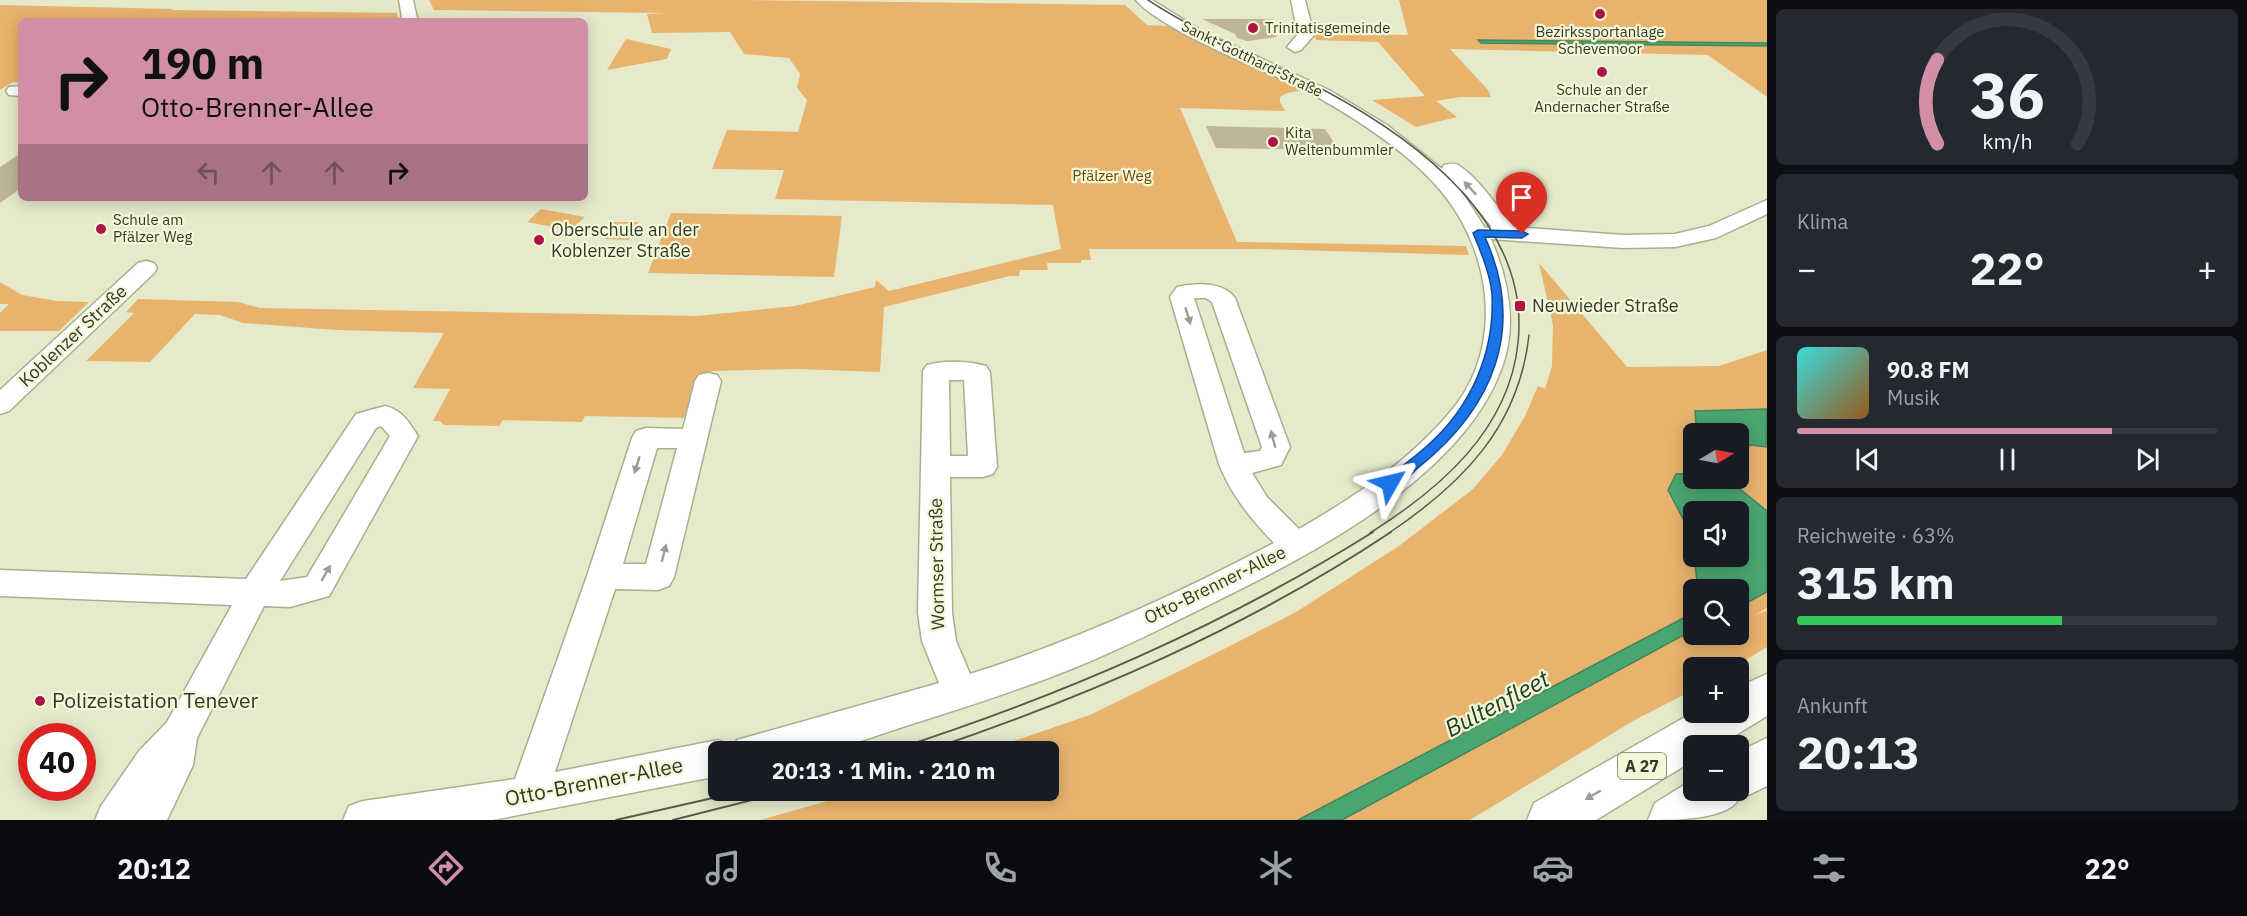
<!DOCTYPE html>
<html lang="de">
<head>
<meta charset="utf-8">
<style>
  body { margin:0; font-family:"IBM Plex Sans",sans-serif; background:#242831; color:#f1f3f6; height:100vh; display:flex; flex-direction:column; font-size:22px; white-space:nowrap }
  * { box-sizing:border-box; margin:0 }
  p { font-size:20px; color:#9ea1a6 }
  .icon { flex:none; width:33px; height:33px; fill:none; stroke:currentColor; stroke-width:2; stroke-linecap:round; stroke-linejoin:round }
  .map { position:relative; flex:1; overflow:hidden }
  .sheet { display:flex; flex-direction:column; gap:9px; padding:9px; background:#0d0f14; width:480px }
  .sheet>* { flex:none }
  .hud { position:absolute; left:18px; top:18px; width:570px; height:183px; border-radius:9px; box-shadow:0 3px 15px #0003; background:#d18fa6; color:#111; overflow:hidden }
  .needle { width:39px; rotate:80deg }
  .fabs { position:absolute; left:1683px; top:423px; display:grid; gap:12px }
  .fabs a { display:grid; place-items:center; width:66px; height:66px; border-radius:9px; background:#171b24; box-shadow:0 3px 15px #0003; font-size:30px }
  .speed { position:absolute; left:18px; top:723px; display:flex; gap:12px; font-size:30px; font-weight:700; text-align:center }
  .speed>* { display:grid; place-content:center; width:78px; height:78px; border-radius:50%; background:#171b24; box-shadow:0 3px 15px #0003; line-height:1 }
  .speed .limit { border:9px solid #d22; background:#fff; color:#111 }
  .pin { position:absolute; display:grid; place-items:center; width:51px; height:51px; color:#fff; margin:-62px -26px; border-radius:50% 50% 50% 0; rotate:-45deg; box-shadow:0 0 6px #0007 }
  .pin .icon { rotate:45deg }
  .me { position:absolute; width:66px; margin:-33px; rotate:53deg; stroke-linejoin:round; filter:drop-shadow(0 0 4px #0008) }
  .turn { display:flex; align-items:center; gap:21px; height:126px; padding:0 24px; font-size:27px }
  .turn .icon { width:78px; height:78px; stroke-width:2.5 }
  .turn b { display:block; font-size:42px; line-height:51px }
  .lanes { display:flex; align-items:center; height:57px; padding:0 24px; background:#0003; justify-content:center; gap:30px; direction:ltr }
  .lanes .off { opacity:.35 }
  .big { font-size:45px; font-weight:700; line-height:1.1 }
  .sheet .widget { flex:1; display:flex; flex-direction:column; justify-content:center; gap:9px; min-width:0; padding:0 21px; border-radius:9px; background:#242831 }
  .sheet .dial { align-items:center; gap:0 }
  .dial svg { height:156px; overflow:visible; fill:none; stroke:#363941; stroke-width:7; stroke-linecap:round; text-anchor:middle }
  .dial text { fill:#f1f3f6; stroke:none }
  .song { display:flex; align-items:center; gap:18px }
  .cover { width:72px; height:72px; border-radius:9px; background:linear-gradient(135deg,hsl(180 70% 55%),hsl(30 70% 35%)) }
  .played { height:6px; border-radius:3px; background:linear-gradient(90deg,#d18fa6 75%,#363941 75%) }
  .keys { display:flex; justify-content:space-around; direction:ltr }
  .heat { display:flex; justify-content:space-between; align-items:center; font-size:33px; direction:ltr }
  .charge { height:9px; border-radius:4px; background:linear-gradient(90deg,#34c759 63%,#363941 0) }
  .trip { position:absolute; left:708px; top:741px; width:351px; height:60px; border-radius:9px; background:#171b24; box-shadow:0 3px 15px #0003; font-weight:700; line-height:60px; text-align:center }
  .dock { display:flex; height:96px; justify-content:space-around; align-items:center; background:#090b0e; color:#9ea1a6 }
  .dock .icon { width:42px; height:42px }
  .dock .selected { color:#d18fa6 }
  .dock b { font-size:27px; color:#f1f3f6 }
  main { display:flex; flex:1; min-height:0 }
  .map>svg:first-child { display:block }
  .green { fill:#e8b36d; fill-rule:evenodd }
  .water { fill:#4aa671; stroke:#44855c; stroke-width:1.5 }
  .building { fill:#beb597 }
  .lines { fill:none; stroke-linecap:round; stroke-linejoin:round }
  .minor-casing { stroke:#aaae90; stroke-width:3 }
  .highway-casing { stroke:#aaae90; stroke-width:3 }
  .minor { fill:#fff; fill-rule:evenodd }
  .highway { fill:#fff; fill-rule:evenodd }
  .tram-far1 { stroke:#585b4a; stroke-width:1.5 }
  .tram { stroke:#585b4a; stroke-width:2 }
  .oneway { fill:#9a9c95 }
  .route { fill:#1a73e8; stroke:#114b97; stroke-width:1.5 }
  .poi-dot { fill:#aa1545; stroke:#f3f8d8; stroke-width:2 }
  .labels { text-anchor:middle; stroke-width:4.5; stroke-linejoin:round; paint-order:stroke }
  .far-poi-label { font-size:15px; fill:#36382b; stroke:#f3f8d8; text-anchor:start }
  .far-street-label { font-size:15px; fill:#36382b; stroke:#f3f8d8 }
  .far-park-label { font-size:15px; fill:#6d4704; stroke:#f3f8d8 }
  .shield { fill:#f3f8d8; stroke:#6f725f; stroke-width:1.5 }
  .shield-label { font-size:16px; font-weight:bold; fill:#36382b }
  .poi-label { font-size:18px; fill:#36382b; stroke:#f3f8d8; text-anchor:start }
  .street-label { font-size:18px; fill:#36382b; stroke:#f3f8d8 }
  .near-poi-label { font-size:21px; fill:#36382b; stroke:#f3f8d8; text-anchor:start }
  .near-street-label { font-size:21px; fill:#36382b; stroke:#f3f8d8 }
  .near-water-label { font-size:24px; font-style:italic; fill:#1a402a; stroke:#f3f8d8 }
</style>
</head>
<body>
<main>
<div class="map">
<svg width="1767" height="820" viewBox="0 0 1767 820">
  <rect width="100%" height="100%" fill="#e6eacb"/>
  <g class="green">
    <polygon points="429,0 740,0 1125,5 1147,25 1170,26 1305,90 1287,93 1280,97 1280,102 1285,111 1180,108 1237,242 1466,246 1469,255 1258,249 1089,249 1091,260 1081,260 1081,263 1047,263 1048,270 1020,270 1019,276 1010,276 884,307 880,372 797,369 712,371 700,378 689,418 585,416 582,422 503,420 499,426 444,425 440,421 433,421 450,389 413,388 444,333 337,330 243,323 220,315 195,314 150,362 86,361 134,313 126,312 138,299 238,302 260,308 697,316 795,306 875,287 876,280 889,291 1061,249 1053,205 775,199 784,170 712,169 727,130 798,132 807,100 797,88 800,74 789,58 744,54 730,32 652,33 647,14 666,13 434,10"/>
    <polygon points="1399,0 1767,0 1767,97 1708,55 1450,49 1488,90 1491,97 1460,97 1436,101 1457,117 1416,127 1372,100 1425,96 1378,42 1316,40 1314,33 1408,35"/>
    <polygon points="0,5 173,9 172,10 397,13 398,20 21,21 21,83 13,82 0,90"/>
    <polygon points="626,39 671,49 667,59 607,70"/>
    <polygon points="541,209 585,217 571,230 527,222"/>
    <polygon points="671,213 842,216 834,277 648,273"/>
    <polygon points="614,222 638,222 629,240 605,239"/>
    <path d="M1539,263L1627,367L1719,366L1767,350V608L1754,616L1767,610V647L1734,667L1694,668L1693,690L1633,721L1470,820H760L863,791L1048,790V752L984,751L1090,715L1228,647L1296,612L1399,546L1473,489L1502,455L1525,416L1538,386L1545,389L1552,366L1553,325ZM1694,434H1738V478H1694ZM1694,512H1738V556H1694ZM1694,590H1738V634H1694Z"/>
    <polygon points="0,282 22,295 57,301 89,302 59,331 0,331 0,313 9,304 0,304"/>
  </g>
  <g class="water">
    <polygon points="1478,40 1767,43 1767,46 1481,43"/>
    <polygon points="1767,409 1766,447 1751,445 1739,449 1738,434 1705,433 1696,423 1695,411"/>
    <polygon points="1693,473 1694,478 1738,479 1740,489 1767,511 1767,592 1739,607 1738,590 1698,589 1694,557 1738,556 1738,512 1694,512 1693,551 1692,536 1668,490 1676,474"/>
    <polygon points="1693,613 1693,630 1342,820 1298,820"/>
  </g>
  <g class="building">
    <polygon points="1202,19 1273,19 1281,31 1275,32 1277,37 1247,41 1237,38 1235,34"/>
    <polygon points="1206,126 1325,129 1339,150 1216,148"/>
    <polygon points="21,153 21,188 0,203 0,167"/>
  </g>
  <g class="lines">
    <defs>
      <g id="minor">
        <polygon points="399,0 413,0 417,18 415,21 398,21 402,17"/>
        <path d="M1136,0H1152L1202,31L1329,90L1387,125L1442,169L1444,165C1449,164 1454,163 1458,165C1478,177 1499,209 1514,227L1623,235L1675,234L1709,226L1767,200V214L1716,238L1675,247L1623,248L1491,239C1509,281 1518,326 1501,370C1460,479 1310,555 1211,604C1166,626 1121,649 1074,668C1021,689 967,707 912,724C883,733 853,745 823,751C813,753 801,752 791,752C767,752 743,752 718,752V776L493,820H343L349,806L363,801L515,779L587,576L632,438L636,431L646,428L683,429L695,381L699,375L708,373L717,375L721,381L674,577L669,586L658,590L615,589L555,772L718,740L731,746L733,749L737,740L939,683L922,641L918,613L923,371L927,365C945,360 968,361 986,366L990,372L997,467L993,474L983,477H950L952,613L956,641L970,674C1075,641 1178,594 1274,543C1250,518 1232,496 1219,464L1170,297L1177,287C1195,283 1223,281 1235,298L1290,447L1281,465L1252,473L1267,497L1299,529C1356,496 1414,458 1455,406C1504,343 1491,251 1441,191C1409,153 1363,123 1319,98C1269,70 1213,53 1164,22C1155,16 1143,9 1136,0ZM1460,189L1463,191L1492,227L1485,228ZM1194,298H1206L1212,302L1262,447L1260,451L1244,453ZM949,380H964L968,456H950ZM657,448H677L646,564H623Z"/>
        <polygon points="1291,0 1305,0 1314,35 1301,50 1295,52 1287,47 1298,34"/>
        <polygon points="21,86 21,96 9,95 6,91 9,87"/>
        <polygon points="146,261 154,263 157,268 154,273 9,411 0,414 0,390 138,263"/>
        <path d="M385,406C402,410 409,422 418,436L329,596L290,607L264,606L197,738L193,765L167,820H95L101,806L139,751L167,722L232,605L0,596V570L246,579L356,414ZM381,426L390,436L307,577L280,581L376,428Z"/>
      </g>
      <g id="highway">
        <polygon points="1767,674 1767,716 1718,746 1694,746 1694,760 1596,820 1527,820 1534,803 1694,712 1738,712 1738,687"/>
        <path d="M1767,738V786L1738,800C1726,820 1673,820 1648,820L1655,803L1694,779V790H1738V752Z"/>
      </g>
    </defs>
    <use href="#minor" class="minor-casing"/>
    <use href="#highway" class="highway-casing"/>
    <use href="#minor" class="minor"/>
    <use href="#highway" class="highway"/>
    <g class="tram-far1">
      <path d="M1148,0C1203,36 1264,59 1322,89C1416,139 1531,223 1518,343C1509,430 1440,489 1370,533"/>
      <path d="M1389,533C1462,484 1519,427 1529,335"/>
    </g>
    <g class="tram">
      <path d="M887,752C1058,697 1220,628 1373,532"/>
      <path d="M923,752C1087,697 1247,628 1391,532"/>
      <polyline points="616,820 748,790"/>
      <polyline points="673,820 792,790"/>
    </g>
  </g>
  <defs><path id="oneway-solid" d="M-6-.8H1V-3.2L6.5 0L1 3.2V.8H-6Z" transform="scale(1.5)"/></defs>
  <g class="oneway">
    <use href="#oneway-solid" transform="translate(1470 188) rotate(-133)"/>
    <use href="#oneway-solid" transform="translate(1188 316) rotate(73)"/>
    <use href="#oneway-solid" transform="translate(1273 439) rotate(-105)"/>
    <use href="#oneway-solid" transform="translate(637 465) rotate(107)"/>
    <use href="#oneway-solid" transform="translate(664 553) rotate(-76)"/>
    <use href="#oneway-solid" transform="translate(326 573) rotate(-60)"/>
    <use href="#oneway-solid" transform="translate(1593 795) rotate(150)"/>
  </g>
  <path class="route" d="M1478,230L1522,231L1528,234L1522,238L1485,237C1526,328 1494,407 1419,467C1410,475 1398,490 1385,486L1383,483L1385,479C1400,468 1415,457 1428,445C1471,407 1495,352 1492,294C1490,274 1481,252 1473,233Z"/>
  <g class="poi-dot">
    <circle cx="1600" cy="14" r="6"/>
    <circle cx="1253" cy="28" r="6"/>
    <circle cx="1602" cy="72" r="6"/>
    <circle cx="1273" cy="142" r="6"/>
    <circle cx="101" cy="229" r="6"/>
    <circle cx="539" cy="240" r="6"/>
    <rect x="1514" y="300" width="12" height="12" rx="3"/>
    <circle cx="40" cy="701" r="6"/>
  </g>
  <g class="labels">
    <g class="far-poi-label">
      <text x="1265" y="33">Trinitatisgemeinde</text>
      <text x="1600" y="37" text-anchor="middle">Bezirkssportanlage<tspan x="1600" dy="17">Schevemoor</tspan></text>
      <text x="1602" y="95" text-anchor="middle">Schule an der<tspan x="1602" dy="17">Andernacher Straße</tspan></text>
      <text x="1285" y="138">Kita<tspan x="1285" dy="17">Weltenbummler</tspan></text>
      <text x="113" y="225">Schule am<tspan x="113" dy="17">Pfälzer Weg</tspan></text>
    </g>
    <g class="far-street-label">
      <text transform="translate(1252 59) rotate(26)" y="5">Sankt-Gotthard-Straße</text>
    </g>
    <g class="far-park-label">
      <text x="1112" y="181">Pfälzer Weg</text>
    </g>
    <rect class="shield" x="1618" y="753" width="48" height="26" rx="4.5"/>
    <g class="shield-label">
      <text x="1642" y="772">A 27</text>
    </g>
    <g class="poi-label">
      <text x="551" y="236">Oberschule an der<tspan x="551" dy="21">Koblenzer Straße</tspan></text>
      <text x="1532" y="312">Neuwieder Straße</text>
    </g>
    <g class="street-label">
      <text transform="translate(73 336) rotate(-43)" y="6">Koblenzer Straße</text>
      <text transform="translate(937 564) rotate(-91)" y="6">Wormser Straße</text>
      <text transform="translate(1215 585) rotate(-26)" y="6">Otto-Brenner-Allee</text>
    </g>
    <g class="near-poi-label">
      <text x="52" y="708">Polizeistation Tenever</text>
    </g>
    <g class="near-street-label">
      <text transform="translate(594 782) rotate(-11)" y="7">Otto-Brenner-Allee</text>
    </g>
    <g class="near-water-label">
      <text transform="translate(1497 704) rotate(-28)" y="8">Bultenfleet</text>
    </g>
  </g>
</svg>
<div class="fabs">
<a><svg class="needle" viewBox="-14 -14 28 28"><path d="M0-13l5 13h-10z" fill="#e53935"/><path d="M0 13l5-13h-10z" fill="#9ea1a6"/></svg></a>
<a><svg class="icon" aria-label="sound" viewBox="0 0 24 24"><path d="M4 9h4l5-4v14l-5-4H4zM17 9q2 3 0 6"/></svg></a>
<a><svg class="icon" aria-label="search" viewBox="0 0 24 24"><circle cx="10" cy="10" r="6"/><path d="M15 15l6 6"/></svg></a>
<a>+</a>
<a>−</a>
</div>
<div class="speed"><div class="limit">40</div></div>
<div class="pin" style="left:1522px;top:234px;background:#d93025"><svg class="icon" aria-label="arrive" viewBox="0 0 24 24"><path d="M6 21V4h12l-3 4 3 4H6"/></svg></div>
<svg class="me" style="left:1390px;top:483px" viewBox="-20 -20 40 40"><path d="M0-17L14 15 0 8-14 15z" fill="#1a73e8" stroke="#fff" stroke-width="4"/></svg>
<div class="trip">20:13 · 1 Min. · 210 m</div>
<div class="hud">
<div class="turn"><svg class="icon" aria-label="right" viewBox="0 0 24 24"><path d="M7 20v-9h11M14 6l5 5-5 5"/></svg><div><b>190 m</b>Otto-Brenner-Allee</div></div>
<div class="lanes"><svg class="icon off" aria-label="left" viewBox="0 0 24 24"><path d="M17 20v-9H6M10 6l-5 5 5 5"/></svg><svg class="icon off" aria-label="ahead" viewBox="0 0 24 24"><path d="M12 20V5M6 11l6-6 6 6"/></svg><svg class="icon off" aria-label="ahead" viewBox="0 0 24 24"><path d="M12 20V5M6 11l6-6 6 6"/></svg><svg class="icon" aria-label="right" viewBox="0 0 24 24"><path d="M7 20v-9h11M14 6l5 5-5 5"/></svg></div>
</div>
</div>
<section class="sheet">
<div class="widget dial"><svg viewBox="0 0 100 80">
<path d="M14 69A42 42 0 1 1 86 69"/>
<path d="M14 69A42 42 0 0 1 14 26" stroke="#d18fa6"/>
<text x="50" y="56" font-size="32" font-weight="700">36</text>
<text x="50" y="72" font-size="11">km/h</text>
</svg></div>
<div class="widget"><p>Klima</p>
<div class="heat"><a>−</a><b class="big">22°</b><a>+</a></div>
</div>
<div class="widget">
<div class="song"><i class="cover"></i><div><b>90.8 FM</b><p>Musik</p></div></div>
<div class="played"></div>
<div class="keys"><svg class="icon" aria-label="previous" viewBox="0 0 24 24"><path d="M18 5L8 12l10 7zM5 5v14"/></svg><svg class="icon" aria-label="pause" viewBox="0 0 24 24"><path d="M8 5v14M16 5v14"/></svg><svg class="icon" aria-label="next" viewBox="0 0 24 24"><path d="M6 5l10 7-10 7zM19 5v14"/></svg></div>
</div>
<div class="widget"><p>Reichweite · 63%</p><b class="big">315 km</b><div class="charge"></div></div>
<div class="widget"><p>Ankunft</p><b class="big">20:13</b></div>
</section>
</main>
<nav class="dock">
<b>20:12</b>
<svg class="icon selected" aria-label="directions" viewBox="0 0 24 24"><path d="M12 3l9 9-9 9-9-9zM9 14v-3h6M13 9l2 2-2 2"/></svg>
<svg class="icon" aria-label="music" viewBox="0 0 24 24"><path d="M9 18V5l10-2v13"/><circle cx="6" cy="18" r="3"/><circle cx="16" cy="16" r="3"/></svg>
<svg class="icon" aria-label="phone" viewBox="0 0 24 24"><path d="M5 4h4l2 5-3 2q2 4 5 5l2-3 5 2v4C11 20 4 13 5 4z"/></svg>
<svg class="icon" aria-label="climate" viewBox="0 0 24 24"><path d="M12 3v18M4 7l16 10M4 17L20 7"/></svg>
<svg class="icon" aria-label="car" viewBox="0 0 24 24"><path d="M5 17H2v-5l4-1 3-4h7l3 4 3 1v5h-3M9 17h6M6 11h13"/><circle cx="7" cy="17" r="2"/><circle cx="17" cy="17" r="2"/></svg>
<svg class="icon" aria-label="filters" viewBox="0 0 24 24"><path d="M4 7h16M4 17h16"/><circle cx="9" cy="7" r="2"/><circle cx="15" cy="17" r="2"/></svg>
<b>22°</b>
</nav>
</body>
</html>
